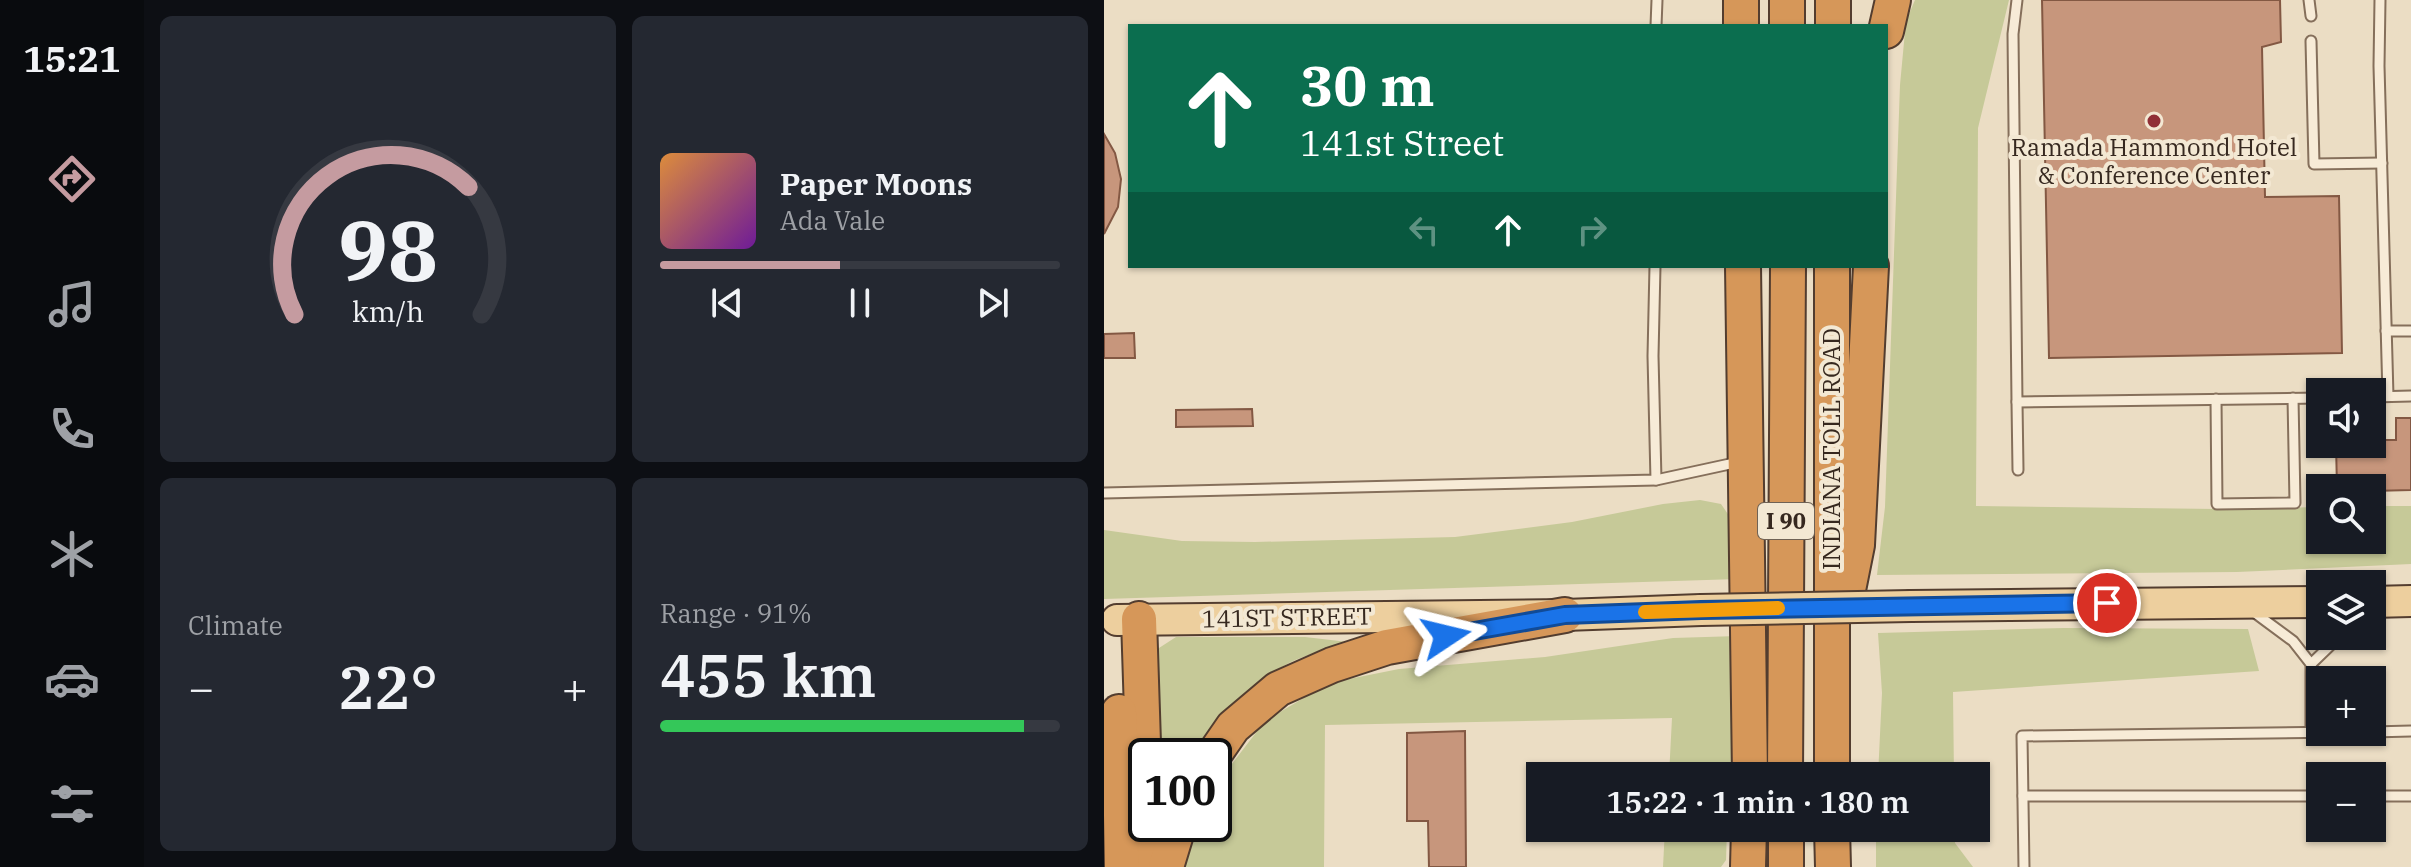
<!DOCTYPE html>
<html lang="en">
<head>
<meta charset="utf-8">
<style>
  body { margin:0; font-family:"IBM Plex Serif",serif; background:#242831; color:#f1f3f6; height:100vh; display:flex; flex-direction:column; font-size:30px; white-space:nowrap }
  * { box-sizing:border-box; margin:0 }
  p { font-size:26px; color:#9ea1a6 }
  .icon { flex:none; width:44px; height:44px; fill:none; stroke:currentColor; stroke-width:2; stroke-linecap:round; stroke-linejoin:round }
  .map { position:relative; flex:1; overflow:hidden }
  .side { display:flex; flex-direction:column; gap:16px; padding:16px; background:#0d0f14; width:960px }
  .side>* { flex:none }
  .top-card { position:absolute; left:24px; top:24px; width:760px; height:244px; border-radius:0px; box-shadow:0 2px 6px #0004; background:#0b6e4f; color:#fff; overflow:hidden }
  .tools { position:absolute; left:1202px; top:378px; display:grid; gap:16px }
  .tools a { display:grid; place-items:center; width:80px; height:80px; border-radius:0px; background:#171b24; box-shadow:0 2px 6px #0004; font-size:40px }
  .speed { position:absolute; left:24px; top:738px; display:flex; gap:16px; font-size:40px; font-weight:700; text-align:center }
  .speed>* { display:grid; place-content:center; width:104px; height:104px; border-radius:50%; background:#171b24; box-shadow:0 2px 6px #0004; line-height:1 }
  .speed .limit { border:4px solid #111; border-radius:12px; background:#fff; color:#111 }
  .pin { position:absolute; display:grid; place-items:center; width:68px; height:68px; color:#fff; margin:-34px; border:4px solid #fff; border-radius:50%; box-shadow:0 2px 8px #0007 }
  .me { position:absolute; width:88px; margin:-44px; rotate:80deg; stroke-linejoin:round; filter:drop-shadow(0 0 6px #0008) }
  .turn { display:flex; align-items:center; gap:28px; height:168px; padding:0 40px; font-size:36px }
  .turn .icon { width:104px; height:104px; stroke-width:2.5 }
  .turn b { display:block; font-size:56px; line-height:68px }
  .lanes { display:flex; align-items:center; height:76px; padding:0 40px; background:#0003; justify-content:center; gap:40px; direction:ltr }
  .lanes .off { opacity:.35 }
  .big { font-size:60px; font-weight:600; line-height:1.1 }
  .side .tile { flex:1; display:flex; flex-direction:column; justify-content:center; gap:12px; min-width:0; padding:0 28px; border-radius:12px; background:#242831 }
  .side .dial { align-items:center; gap:0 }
  .dial svg { height:208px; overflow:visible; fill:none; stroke:#363941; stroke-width:7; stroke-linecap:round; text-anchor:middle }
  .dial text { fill:#f1f3f6; stroke:none }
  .song { display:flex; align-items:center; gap:24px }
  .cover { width:96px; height:96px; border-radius:12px; background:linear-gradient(135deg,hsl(30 70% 55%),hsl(280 70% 35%)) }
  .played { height:8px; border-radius:4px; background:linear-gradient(90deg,#c59ba0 45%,#363941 45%) }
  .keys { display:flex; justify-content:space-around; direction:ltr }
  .heat { display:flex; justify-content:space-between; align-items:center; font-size:44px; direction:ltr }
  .charge { height:12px; border-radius:6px; background:linear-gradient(90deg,#34c759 91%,#363941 0) }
  .side .tiles { flex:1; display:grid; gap:16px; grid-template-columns:repeat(2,1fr) }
  .trip { position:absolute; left:422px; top:762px; width:464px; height:80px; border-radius:0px; background:#171b24; box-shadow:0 2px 6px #0004; font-weight:600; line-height:80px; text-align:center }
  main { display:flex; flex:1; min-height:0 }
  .tabs { display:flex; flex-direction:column; width:144px; justify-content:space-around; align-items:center; background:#090b0e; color:#9ea1a6 }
  .tabs .icon { width:56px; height:56px }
  .tabs .active { color:#c59ba0 }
  .tabs b { font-size:36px; color:#f1f3f6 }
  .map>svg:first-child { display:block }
  .green { fill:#c6c998 }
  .building { fill:#c7967c; stroke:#835843; stroke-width:2 }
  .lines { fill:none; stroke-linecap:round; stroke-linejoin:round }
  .service-casing { stroke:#856f5b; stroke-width:13 }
  .primary-casing { stroke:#533d2f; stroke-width:34 }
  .motorway-casing { stroke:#533d2f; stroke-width:38 }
  .service { stroke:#f7ebd7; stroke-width:9 }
  .primary { stroke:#edcf9e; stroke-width:30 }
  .motorway { stroke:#d69759; stroke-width:34 }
  .primary-bridge-casing { stroke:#533d2f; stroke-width:34; stroke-linecap:butt }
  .primary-bridge { stroke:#edcf9e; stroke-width:30 }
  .route-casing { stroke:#114b97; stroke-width:20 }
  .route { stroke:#1a73e8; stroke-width:14 }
  .slow { stroke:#f59e0b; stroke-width:14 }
  .poi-dot { fill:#902f36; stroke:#f3e8d3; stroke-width:3 }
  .labels { text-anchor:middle; stroke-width:8; stroke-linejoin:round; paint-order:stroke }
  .shield { fill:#f3e8d3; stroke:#6f6255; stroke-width:2 }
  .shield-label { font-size:22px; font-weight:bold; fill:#36281f }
  .poi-label { font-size:24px; fill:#36281f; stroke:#f3e8d3 }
  .street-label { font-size:24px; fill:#36281f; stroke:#f3e8d3 }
</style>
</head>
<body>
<main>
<nav class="tabs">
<b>15:21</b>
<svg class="icon active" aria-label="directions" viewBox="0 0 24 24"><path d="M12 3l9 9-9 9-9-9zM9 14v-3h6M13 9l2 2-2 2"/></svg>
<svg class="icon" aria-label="music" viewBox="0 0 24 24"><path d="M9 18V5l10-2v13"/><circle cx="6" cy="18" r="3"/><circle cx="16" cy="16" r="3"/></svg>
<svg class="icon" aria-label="phone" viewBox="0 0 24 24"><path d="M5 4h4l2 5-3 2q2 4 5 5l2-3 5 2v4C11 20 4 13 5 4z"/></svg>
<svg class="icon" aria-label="climate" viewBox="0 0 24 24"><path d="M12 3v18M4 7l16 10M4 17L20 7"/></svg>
<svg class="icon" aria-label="car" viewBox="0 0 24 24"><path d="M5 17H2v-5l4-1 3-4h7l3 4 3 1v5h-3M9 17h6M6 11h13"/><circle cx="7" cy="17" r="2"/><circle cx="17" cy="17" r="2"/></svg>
<svg class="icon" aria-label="filters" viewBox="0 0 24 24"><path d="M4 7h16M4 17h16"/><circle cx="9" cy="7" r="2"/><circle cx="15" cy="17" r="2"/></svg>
</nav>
<section class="side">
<div class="tiles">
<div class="tile dial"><svg viewBox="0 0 100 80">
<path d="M14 69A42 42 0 1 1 86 69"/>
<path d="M14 69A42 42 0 0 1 81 20" stroke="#c59ba0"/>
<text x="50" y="56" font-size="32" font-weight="700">98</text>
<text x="50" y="72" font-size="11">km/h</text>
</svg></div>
<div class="tile">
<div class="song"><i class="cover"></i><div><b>Paper Moons</b><p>Ada Vale</p></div></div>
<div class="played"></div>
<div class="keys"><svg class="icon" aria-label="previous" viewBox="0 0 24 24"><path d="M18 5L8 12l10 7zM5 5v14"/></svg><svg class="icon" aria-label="pause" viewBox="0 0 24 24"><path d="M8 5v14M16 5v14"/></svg><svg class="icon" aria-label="next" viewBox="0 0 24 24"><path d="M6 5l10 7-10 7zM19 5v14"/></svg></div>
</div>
<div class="tile"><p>Climate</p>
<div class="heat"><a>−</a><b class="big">22°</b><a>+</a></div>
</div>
<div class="tile"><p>Range · 91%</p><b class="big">455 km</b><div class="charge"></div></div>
</div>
</section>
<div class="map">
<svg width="1307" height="867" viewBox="0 0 1307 867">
  <rect width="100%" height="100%" fill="#ebddc4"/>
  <g class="green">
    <polygon points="811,0 905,0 874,128 872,506 1113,509 1216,507 1216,540 1268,540 1268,506 1307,506 1307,564 1133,572 773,575 781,507 796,85 802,21"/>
    <polygon points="596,500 617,504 628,520 634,579 0,599 0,530 78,541 151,542 351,537 468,522 559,504"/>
    <polygon points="960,628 1144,629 1155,671 849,692 850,776 774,776 778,693 774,633"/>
    <polygon points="634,636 626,776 565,776 568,718 221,725 220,867 81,867 88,840 97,824 110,824 110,797 124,769 161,721 225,683 295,669 441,657 569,638"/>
    <path d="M72,637H201L244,642C225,649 203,654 185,663C143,686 113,719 85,756H49L46,663L55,648Z"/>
    <polygon points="561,828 623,828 622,860 617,867 559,867"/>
    <polygon points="772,828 851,828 851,843 869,867 772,867"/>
  </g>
  <g class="building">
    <polygon points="938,0 1176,0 1177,42 1158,47 1161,197 1235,196 1238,353 945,358"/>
    <polygon points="0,134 11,153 17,179 14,207 0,234"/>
    <polygon points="30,333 31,358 0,358 0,334"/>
    <polygon points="148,409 149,426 72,427 72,410"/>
    <polygon points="1292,418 1307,418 1307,490 1268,491 1268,488 1233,488 1232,444 1268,444 1268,440 1292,440"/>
    <polygon points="361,731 362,867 325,867 324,821 303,821 303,733"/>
  </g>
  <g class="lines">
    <defs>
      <g id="service">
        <polyline points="913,0 909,34 913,402 1216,398"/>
        <polyline points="1205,0 1207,16"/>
        <polyline points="1276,0 1275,66 1284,396"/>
        <polyline points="552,26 553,0"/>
        <polyline points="1207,41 1210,164 1278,163"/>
        <polyline points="551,266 549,356 552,480"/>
        <polyline points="1282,331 1307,331"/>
        <polyline points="1268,397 1307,396"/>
        <polyline points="1112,399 1113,504 1191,503 1189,398"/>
        <polyline points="913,402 914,470"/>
        <polyline points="0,493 552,480 635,462"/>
        <polyline points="1151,613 1189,641 1207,664 1207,732"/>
        <polyline points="1207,664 1236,636"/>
        <polyline points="1268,732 1307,731"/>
        <polyline points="919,796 1216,796"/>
        <polyline points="1268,796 1307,796"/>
        <polyline points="920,867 918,736 1240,732"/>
      </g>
      <g id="primary">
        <polyline points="1268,602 1307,601"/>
        <polyline points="807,606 1216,602"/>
        <polyline points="13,620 461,615 597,610"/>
      </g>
      <g id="motorway">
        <polyline points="637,0 637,26"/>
        <polyline points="683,0 683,26"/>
        <polyline points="729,26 729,0"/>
        <polyline points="782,31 789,0"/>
        <polyline points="639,266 646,776"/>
        <polyline points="742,600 753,545 767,266"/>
        <polyline points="35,619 43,867"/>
        <polyline points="15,712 18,867"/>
        <polyline points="109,756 129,727 174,689 228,665 283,647 461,615"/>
        <polyline points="681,776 684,266"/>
        <polyline points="728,776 728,266"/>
        <polyline points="682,828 682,867"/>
        <polyline points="728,828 729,867"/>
        <polyline points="62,867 75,824"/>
        <polyline points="644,867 645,828"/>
      </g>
    </defs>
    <use href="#service" class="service-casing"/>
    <use href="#primary" class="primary-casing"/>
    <use href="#motorway" class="motorway-casing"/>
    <use href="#service" class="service"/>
    <use href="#primary" class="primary"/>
    <use href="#motorway" class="motorway"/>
    <defs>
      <polyline id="primary-bridge" points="597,610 807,606"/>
    </defs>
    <use href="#primary-bridge" class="primary-bridge-casing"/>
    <use href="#primary-bridge" class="primary-bridge"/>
  </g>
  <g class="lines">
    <defs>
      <polyline id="route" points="342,636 461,615 597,610 1003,603"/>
    </defs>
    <use href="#route" class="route-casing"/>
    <use href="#route" class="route"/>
    <polyline class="slow" points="541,612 674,608"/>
  </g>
  <circle class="poi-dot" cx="1050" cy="121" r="8"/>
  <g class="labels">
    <rect class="shield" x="654" y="503" width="56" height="36" rx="6"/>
    <g class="shield-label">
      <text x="682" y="529">I 90</text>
    </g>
    <g class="poi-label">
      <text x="1050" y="156">Ramada Hammond Hotel<tspan x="1050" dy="28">&amp; Conference Center</tspan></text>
    </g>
    <g class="street-label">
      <text transform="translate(728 449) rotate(-90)" y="8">INDIANA TOLL ROAD</text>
      <text transform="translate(183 618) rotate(-1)" y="8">141ST STREET</text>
    </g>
  </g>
</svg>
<div class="tools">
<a><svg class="icon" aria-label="sound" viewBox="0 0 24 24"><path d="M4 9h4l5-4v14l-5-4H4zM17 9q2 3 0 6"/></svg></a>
<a><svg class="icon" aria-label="search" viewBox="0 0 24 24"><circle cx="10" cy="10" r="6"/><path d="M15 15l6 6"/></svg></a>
<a><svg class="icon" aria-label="layers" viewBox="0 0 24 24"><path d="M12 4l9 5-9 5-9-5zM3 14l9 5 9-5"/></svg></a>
<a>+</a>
<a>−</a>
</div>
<div class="speed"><div class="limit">100</div></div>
<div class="pin" style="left:1003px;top:603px;background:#d93025"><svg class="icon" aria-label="arrive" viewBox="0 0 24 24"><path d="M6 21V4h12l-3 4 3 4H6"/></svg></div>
<svg class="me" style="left:342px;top:636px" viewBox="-20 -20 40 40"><path d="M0-17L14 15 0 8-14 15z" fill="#1a73e8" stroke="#fff" stroke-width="4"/></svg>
<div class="trip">15:22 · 1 min · 180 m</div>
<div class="top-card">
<div class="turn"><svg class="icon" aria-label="ahead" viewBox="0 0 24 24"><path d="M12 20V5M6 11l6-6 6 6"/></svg><div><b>30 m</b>141st Street</div></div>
<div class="lanes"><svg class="icon off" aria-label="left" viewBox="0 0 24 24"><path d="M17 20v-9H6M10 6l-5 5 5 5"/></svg><svg class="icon" aria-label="ahead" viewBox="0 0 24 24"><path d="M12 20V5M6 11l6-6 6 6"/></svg><svg class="icon off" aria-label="right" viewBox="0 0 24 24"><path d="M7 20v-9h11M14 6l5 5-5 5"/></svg></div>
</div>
</div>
</main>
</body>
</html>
